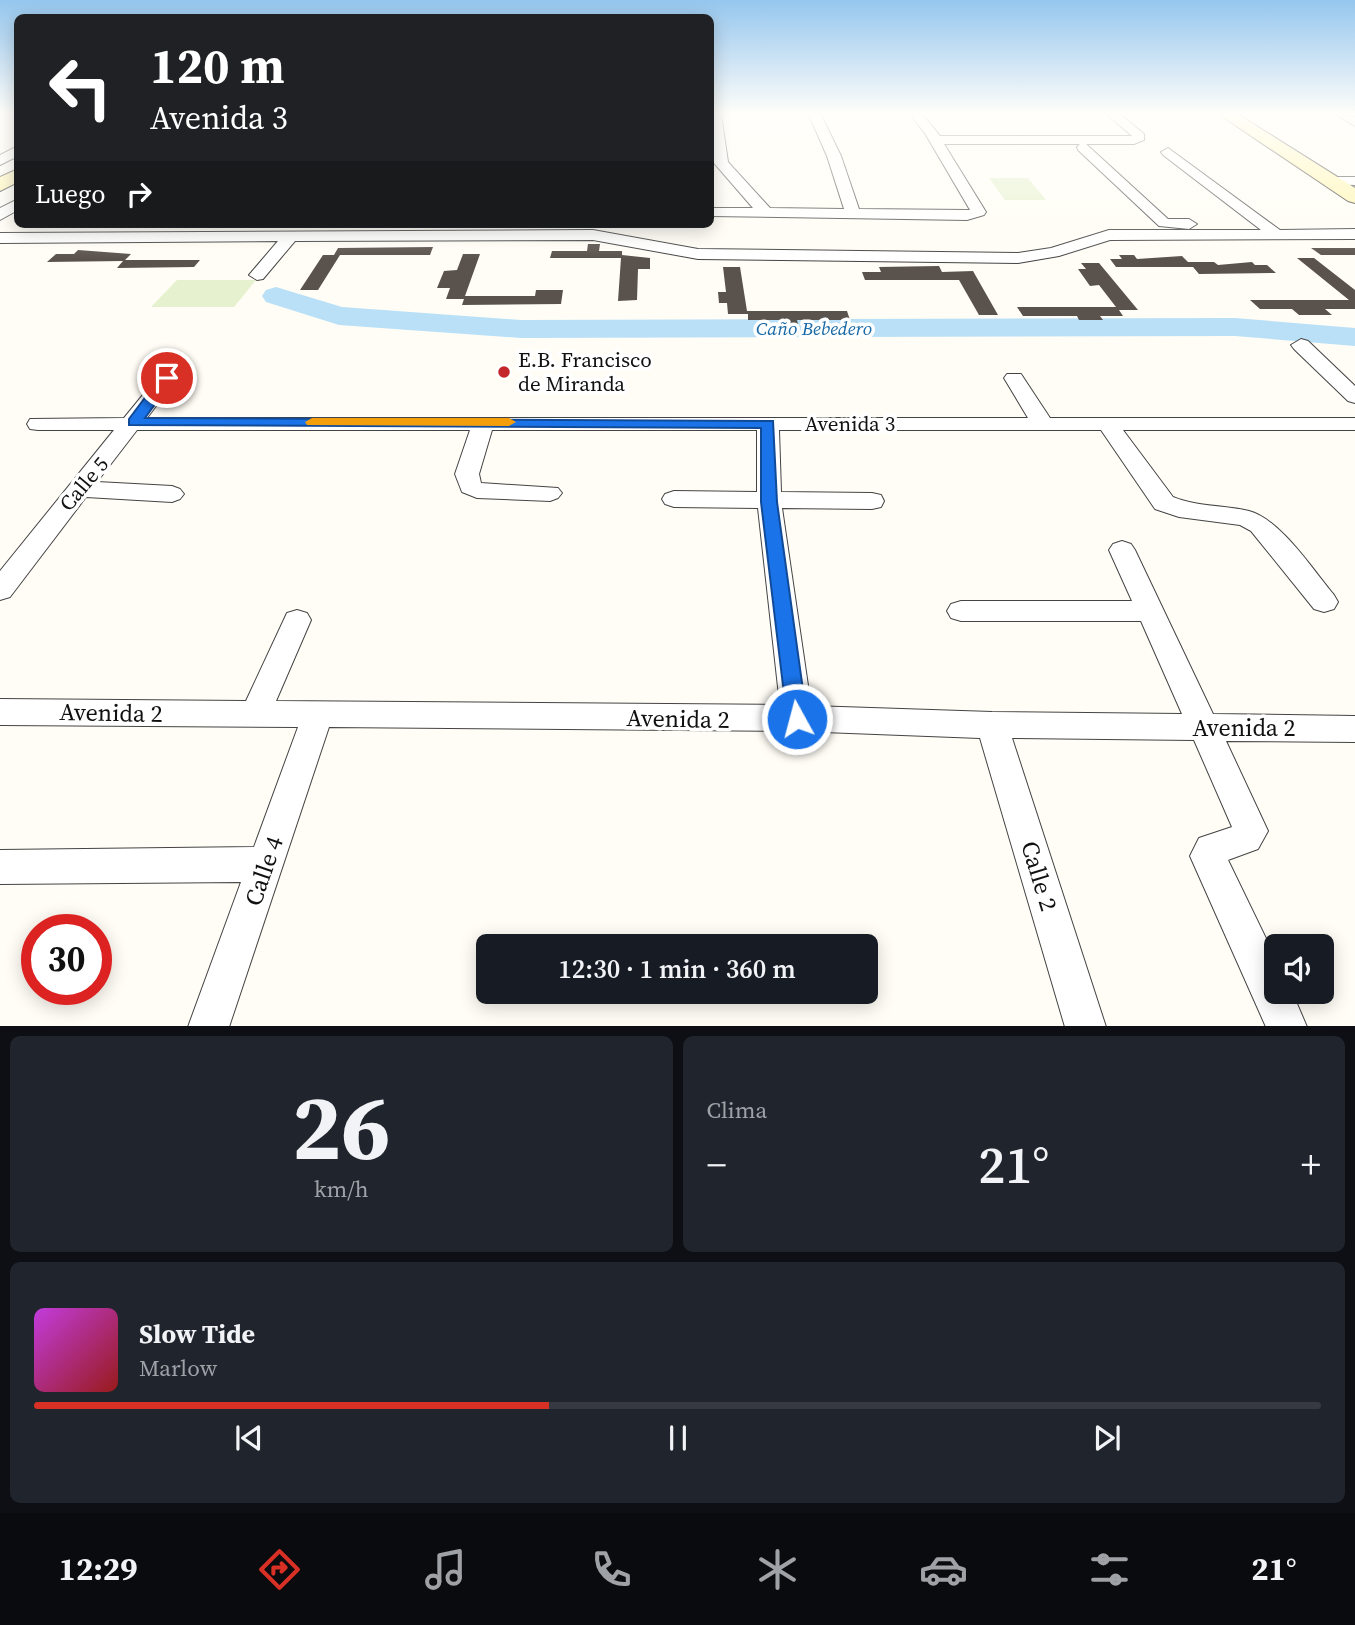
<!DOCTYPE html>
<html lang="es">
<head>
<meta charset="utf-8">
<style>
  body { margin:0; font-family:"Source Serif 4",serif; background:#20242c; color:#f1f3f6; height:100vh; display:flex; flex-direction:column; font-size:26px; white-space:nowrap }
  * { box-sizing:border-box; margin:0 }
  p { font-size:23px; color:#9ea1a6 }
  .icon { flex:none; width:38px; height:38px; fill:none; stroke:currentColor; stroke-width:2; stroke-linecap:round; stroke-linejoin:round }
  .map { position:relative; height:1026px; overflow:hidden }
  .panel { display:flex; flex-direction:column; gap:10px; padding:10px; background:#0d0f14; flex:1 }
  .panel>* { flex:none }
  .banner { position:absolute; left:14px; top:14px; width:700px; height:214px; border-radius:10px; box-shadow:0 4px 18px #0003; background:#202124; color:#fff; overflow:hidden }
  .fabs { position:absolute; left:1264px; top:934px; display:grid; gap:14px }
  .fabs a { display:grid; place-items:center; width:70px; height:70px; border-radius:10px; background:#171b24; box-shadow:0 4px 18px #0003; font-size:35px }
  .speed { position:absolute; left:21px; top:914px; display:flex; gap:14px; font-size:35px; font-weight:700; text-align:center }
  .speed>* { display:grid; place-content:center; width:91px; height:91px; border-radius:50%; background:#171b24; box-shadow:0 4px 18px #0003; line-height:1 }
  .speed .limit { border:10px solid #d22; background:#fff; color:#111 }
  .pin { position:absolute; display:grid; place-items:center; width:60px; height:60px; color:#fff; margin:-30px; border:4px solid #fff; border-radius:50%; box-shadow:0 2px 7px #0007 }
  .me { position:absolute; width:77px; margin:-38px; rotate:353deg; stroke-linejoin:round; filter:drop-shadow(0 0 5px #0008) }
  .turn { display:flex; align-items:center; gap:24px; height:147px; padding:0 21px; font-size:32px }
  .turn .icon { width:91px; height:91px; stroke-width:2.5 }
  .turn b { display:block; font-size:49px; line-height:60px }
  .then { display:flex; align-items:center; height:66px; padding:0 21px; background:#0003; gap:14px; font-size:26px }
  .big { font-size:52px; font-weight:600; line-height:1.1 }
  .panel .tile { flex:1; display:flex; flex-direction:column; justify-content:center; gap:10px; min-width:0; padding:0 24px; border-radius:10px; background:#20242c }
  .panel .dial { align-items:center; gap:0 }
  .dial b { font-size:91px; line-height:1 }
  .song { display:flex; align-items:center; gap:21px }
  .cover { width:84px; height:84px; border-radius:10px; background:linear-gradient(135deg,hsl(290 70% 55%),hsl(0 70% 35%)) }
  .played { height:7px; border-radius:4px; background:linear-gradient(90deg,#d93025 40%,#363941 40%) }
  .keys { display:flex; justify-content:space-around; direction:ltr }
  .heat { display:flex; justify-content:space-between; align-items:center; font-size:38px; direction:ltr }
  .panel .tiles { flex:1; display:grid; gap:10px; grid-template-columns:1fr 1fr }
  .tile:last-child { grid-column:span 2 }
  .trip { position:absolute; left:476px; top:934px; width:402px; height:70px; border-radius:10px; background:#171b24; box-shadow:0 4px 18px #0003; font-weight:600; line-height:70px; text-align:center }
  .tabs { display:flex; height:112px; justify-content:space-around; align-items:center; background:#090b0e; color:#9ea1a6 }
  .tabs .icon { width:49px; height:49px }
  .tabs .selected { color:#d93025 }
  .tabs b { font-size:32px; color:#f1f3f6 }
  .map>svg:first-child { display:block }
  .pitch { fill:#e6f2cf }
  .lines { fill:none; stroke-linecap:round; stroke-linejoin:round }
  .river { fill:#b9e0f7; fill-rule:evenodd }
  .building { fill:#5a524d }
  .street-casing { stroke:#444; stroke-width:2 }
  .secondary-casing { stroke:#333; stroke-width:2 }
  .street { fill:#fff; fill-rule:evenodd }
  .secondary { fill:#fff6b0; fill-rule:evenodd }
  .route { fill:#1a73e8; stroke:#114b97; stroke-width:2 }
  .slow { fill:#f59e0b }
  .poi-dot { fill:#c4262e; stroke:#fff; stroke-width:2.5 }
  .labels { text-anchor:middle; stroke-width:7; stroke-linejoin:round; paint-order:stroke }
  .far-water-label { font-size:19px; font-style:italic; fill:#1768a6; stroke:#fff }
  .poi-label { font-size:21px; fill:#111; stroke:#fff; text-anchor:start }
  .street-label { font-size:21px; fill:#111; stroke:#fff }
  .near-street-label { font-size:24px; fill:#111; stroke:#fff }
</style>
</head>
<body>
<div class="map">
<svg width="1355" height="1027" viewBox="0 0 1355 1027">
  <rect width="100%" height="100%" fill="#fffdf5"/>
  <g class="pitch">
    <polygon points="989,178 1028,178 1046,200 1005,200"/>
    <polygon points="177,280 256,280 234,307 151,307"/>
  </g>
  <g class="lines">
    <polygon class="river" points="276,287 342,307 521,320 1235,318 1355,328 1355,346 1235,336 521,338 339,325 266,302 262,296 266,290"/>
  </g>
  <g class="building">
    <polygon points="588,244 600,244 599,251 622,251 622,255 650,258 650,269 638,269 637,300 618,301 621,258 550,258 552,251 587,251"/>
    <polygon points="433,247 430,255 340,255 318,290 300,290 323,255 334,255 338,248"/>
    <polygon points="1311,248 1355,248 1355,255 1321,255"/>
    <polygon points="78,250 131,254 125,260 200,260 194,267 117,268 123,261 47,262 56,254 74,254"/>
    <polygon points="463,254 480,254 465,296 535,296 536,290 563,290 561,304 462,305 464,299 446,299 450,288 437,288 444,271 457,270"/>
    <polygon points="1119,255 1134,255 1137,259 1182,256 1188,262 1214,262 1218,265 1252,262 1255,265 1267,265 1276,273 1199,274 1193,267 1116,267 1110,259 1122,259"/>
    <polygon points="1297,258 1314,258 1355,290 1355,309 1325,309 1332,315 1299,315 1292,309 1260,309 1250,300 1349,300"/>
    <polygon points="1081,263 1099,263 1138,310 1119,310 1123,316 1100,316 1103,320 1079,320 1077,316 1023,316 1017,307 1116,307 1099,285 1090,286 1078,269 1086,269"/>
    <polygon points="939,266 942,272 973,271 998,315 979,315 959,280 865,280 862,272 881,272 879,267"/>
    <polygon points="723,267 740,267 747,311 847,311 850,320 797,320 798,324 781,324 780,320 748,320 748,314 728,314 727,303 719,303 718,292 726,292"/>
  </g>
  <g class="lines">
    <defs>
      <g id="street">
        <polygon points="710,115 721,115 728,162 770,208 844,209 827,156 809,115 821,115 841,156 859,209 967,210 970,210 926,135 911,115 923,115 940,136 1132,136 1108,115 1121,115 1144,134 1144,140 1134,144 1086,144 1168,219 1189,219 1197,224 1189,229 1159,226 1078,150 1077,147 1080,144 944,144 986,212 984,215 967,220 710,216 710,208 753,208 714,163"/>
        <polygon points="1337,115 1355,117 1355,126"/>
        <polygon points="18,146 18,156 0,165 0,155"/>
        <polygon points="1168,148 1280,230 1355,229 1355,239 1110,240 1059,256 1018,263 698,259 593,240 295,241 263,279 257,280 249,275 278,241 0,243 0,233 593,230 698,249 1018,253 1051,248 1109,230 1261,230 1163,155 1161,152"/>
        <polygon points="1329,177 1355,177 1355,185 1324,184 1322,181"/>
        <polygon points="18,199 18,210 0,220 0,208"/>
        <polygon points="1301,339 1308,341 1355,386 1355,403 1348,401 1294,349 1291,345"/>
        <path d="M167,372L174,374L177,378L147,418H1028L1004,378L1007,374H1021L1050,418H1355V430H1123L1173,497C1197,507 1224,505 1249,511C1280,519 1313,570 1334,595L1338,602L1334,609L1324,612L1314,609L1251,531L1240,525L1179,517L1155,509L1101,430H779L781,492L872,493L881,495L884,501L881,507L872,509L782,508L811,706L992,712L1182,714L1141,621H961L951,618L947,611L951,604L961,601H1132L1109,550L1113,544L1122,541L1131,544L1135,550L1213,714L1355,716V742L1226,741L1268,831L1258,849L1228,860L1276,959V992H1292L1307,1027H1266L1190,856L1199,838L1232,827L1194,740L1012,738L1106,1027H1065L980,738L797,731L329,727L229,1027H188L241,882L0,884V850L254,847L298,727L0,725V699L246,701L287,613L297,610L307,613L311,620L276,701L780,705L758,508L674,507L665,504L662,499L665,494L674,491L757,492V430H492L479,474L481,483L558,488L562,493L558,498L550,501L477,498L462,492L455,474L470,430H137L97,482L172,486L180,489L184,494L180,499L172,502L86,497L10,597L0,600V571L114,430H38L30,429L27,424L30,419L124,418L160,374Z"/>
      </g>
      <g id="secondary">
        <polygon points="1220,115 1239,115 1355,188 1355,203 1348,201"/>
        <polygon points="18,169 18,182 0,191 0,177"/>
      </g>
    </defs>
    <use href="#street" class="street-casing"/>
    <use href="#secondary" class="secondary-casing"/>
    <use href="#street" class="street"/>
    <use href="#secondary" class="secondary"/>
  </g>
  <linearGradient id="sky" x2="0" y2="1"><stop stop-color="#95c6ee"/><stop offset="0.44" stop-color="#fffefa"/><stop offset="1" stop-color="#fffefa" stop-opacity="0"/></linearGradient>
  <rect width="1355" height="259" fill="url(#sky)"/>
  <polygon class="route" points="167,374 174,378 145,418 773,421 777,502 807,719 804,724 797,727 790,724 787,719 761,502 761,428 129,425 129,419 162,375"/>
  <polygon class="slow" points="312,418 509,418 516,422 509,426 307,425 305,422"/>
  <circle class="poi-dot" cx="504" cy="372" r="7"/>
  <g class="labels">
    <g class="far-water-label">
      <text x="814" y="335">Caño Bebedero</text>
    </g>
    <g class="poi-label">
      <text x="518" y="367">E.B. Francisco<tspan x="518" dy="24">de Miranda</tspan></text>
    </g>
    <g class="street-label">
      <text x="850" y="431">Avenida 3</text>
      <text transform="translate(84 484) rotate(-50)" y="7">Calle 5</text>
    </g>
    <g class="near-street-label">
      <text transform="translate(111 713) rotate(1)" y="8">Avenida 2</text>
      <text transform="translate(678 719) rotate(1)" y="8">Avenida 2</text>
      <text x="1244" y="736">Avenida 2</text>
      <text transform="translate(264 871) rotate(-71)" y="8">Calle 4</text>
      <text transform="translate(1039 876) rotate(73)" y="8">Calle 2</text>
    </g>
  </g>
</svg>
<div class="fabs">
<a><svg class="icon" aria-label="sound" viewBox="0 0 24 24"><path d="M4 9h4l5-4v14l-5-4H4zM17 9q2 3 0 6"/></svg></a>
</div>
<div class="speed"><div class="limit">30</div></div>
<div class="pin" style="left:167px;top:378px;background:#d93025"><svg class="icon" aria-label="arrive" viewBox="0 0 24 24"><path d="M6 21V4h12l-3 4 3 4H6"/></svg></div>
<svg class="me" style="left:797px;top:719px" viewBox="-20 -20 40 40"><circle r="17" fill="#1a73e8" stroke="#fff" stroke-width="3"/><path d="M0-11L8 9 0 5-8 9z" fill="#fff"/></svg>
<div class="trip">12:30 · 1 min · 360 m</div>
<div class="banner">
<div class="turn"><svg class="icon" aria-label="left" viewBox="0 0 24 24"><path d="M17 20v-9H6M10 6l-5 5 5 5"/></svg><div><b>120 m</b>Avenida 3</div></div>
<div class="then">Luego<svg class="icon" aria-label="right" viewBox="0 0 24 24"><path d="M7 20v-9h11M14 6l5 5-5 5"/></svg></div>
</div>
</div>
<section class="panel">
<div class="tiles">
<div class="tile dial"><b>26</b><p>km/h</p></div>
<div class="tile"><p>Clima</p>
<div class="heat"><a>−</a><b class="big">21°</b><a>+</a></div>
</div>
<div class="tile">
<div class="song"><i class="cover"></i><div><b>Slow Tide</b><p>Marlow</p></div></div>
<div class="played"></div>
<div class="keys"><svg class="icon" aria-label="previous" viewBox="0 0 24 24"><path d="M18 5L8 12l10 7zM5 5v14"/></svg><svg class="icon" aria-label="pause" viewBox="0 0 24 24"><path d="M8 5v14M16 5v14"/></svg><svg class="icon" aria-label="next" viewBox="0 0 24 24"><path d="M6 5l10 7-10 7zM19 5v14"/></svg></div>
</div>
</div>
</section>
<nav class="tabs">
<b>12:29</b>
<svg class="icon selected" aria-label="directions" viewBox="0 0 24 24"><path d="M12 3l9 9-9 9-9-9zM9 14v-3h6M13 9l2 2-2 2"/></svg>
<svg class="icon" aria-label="music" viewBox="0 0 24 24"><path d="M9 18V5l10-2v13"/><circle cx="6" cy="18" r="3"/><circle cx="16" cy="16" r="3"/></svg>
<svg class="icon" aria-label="phone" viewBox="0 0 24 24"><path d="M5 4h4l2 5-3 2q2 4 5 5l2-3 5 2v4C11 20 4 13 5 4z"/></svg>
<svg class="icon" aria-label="climate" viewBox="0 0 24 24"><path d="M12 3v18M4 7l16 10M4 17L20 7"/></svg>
<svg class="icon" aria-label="car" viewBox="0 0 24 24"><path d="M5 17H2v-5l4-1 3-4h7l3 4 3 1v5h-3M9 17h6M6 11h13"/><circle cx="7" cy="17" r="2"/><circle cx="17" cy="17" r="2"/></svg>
<svg class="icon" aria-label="filters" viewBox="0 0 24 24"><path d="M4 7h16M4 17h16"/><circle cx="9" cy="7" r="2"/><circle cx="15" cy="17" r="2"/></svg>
<b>21°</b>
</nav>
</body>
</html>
